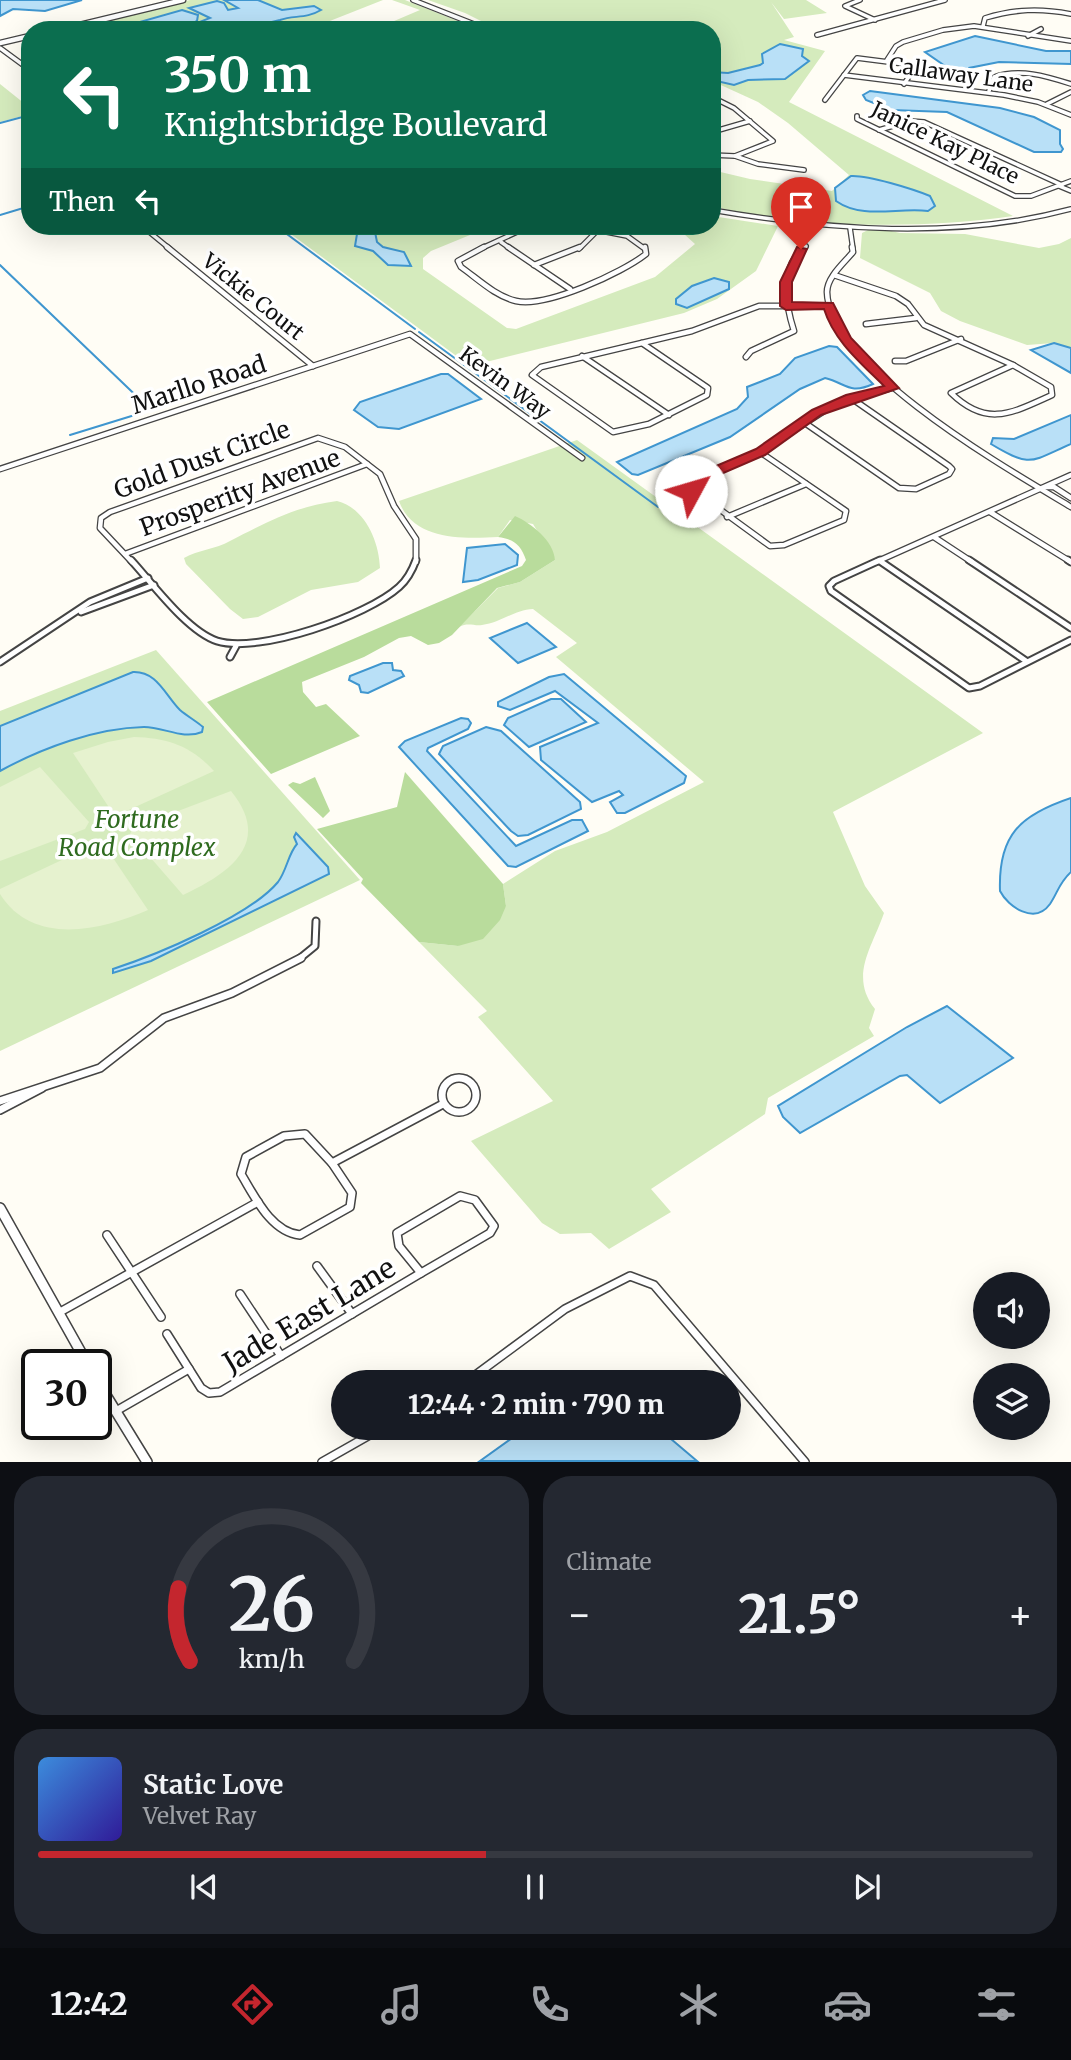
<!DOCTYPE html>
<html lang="en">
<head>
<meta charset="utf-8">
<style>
  body { margin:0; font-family:Merriweather,serif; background:#242831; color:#f1f3f6; height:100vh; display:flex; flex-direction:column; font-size:26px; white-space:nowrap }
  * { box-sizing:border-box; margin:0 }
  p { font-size:23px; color:#9ea1a6 }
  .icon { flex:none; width:38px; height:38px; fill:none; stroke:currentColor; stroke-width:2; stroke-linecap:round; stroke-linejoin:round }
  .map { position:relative; height:1462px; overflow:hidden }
  .side { display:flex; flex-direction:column; gap:14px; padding:14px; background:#0d0f14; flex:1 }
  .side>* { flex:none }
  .guide { position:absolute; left:21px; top:21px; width:700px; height:214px; border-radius:28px; box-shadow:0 7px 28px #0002; background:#0b6e4f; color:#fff; overflow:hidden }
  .buttons { position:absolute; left:973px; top:1272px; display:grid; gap:14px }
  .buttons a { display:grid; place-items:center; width:77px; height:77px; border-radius:50%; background:#171b24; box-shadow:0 7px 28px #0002; font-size:35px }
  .speed { position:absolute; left:21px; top:1349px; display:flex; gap:14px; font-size:35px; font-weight:700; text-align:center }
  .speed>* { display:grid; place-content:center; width:91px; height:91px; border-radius:50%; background:#171b24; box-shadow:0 7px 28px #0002; line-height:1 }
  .speed .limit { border:4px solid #111; border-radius:10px; background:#fff; color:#111 }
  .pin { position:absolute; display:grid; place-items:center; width:60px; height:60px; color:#fff; margin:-72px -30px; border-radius:50% 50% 50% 0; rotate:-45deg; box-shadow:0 0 7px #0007 }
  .pin .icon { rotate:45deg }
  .me { position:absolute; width:77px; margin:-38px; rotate:51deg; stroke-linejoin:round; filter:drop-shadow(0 0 5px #0008) }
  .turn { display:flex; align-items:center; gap:24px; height:147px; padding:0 28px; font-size:32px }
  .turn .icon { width:91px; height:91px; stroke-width:2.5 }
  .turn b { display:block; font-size:49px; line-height:60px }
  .then { display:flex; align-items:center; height:66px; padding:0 28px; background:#0003; gap:14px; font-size:26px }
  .big { font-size:52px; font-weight:800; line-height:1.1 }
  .side .tile { flex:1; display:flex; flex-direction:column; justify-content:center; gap:10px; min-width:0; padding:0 24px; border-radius:28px; background:#242831 }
  .side .dial { align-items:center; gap:0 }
  .dial svg { height:182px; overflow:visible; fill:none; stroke:#363941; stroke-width:7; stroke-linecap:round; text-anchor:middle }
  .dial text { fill:#f1f3f6; stroke:none }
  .song { display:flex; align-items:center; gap:21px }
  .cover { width:84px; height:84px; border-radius:10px; background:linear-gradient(135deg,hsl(210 70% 55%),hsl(250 70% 35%)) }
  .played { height:7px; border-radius:4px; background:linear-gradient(90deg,#c4262e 45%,#363941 45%) }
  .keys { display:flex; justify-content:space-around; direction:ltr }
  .heat { display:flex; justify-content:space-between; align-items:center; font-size:38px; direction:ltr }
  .side .tiles { flex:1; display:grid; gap:14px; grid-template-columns:1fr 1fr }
  .tile:last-child { grid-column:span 2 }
  .trip { position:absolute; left:331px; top:1370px; width:410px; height:70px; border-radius:35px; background:#171b24; box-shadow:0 7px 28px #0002; font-weight:800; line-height:70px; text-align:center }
  .tab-bar { display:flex; height:112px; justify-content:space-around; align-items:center; background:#090b0e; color:#9ea1a6 }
  .tab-bar .icon { width:49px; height:49px }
  .tab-bar .current { color:#c4262e }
  .tab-bar b { font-size:32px; color:#f1f3f6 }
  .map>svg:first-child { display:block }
  .green { fill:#d5ebbd }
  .forest { fill:#b9dc9c }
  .pitch { fill:#e6f2cf }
  .water { fill:#b9e0f7; stroke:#3f96cf; stroke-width:2 }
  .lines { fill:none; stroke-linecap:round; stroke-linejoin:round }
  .stream { stroke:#3f96cf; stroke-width:2 }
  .minor-far3-casing { stroke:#444; stroke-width:6 }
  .minor-far2-casing { stroke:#444; stroke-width:7 }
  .minor-far1-casing { stroke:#444; stroke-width:9 }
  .minor-casing { stroke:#444; stroke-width:10 }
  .tertiary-far1-casing { stroke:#444; stroke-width:7 }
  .tertiary-casing { stroke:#444; stroke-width:12 }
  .minor-far3 { stroke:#fff; stroke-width:3.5 }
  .minor-far2 { stroke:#fff; stroke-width:4.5 }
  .minor-far1 { stroke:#fff; stroke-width:5 }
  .minor { stroke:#fff; stroke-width:7 }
  .tertiary-far1 { stroke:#fff; stroke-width:4.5 }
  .tertiary { stroke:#fff; stroke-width:9 }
  .route { fill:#c4262e; stroke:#7f191e; stroke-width:2 }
  .labels { text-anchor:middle; stroke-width:7; stroke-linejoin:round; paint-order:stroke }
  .far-street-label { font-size:21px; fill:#111; stroke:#fff }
  .street-label { font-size:24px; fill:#111; stroke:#fff }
  .park-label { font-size:24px; font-style:italic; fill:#2f6b1f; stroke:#fff }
  .near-street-label { font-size:28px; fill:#111; stroke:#fff }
</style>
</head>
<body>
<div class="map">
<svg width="1071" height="1462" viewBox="0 0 1071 1462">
  <rect width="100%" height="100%" fill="#fffdf5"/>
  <g class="green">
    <polygon points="190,0 383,0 307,30 96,30 96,23"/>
    <polygon points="392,0 405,0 478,29 373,30 420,10"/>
    <path d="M428,0H806L827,13L784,19L771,2L794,37L784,40L825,51L789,102L1013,216C925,229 799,229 712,206V170L750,179L832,191L849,175L788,123L758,102L712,81V51L722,48L712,49V30H499L465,13Z"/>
    <polygon points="0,84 30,108 30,114 0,122"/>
    <polygon points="712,216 778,226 756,271 717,299 684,313 470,366 280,226 492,226 431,251 423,258 423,269 507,328 516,329 655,277 695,244 684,234 647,226 712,226"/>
    <polygon points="874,227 900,233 965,234 1039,248 1059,244 1071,238 1071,348 1054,343 1027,345 960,321 941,311 930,293 860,258 862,233"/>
    <path d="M577,440L983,733L833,812L865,886L884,913C872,948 849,976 875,1009L869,1028L874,1036L768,1098L765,1114L651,1189L671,1212L609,1249L591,1233L560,1234L542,1223L471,1141L553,1101L478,1017L487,1011L419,942L458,946L506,906L503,884L555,851L607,832L704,782L556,657L577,643L533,609C514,610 500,623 482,625C473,626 468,622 459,627L498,588L520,582L555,560L533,524L510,520L498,537C464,539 413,541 399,501Z"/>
    <path d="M337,501C365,508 379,541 380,568L358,582L311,590L258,617L243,619L230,609L186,564L184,558C198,550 216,549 230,541C268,522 293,507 337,501Z"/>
    <polygon points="156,650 360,880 0,1051 0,711"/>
  </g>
  <g class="forest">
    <path d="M515,516C531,523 554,541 555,560L520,582L497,588L452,635L439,643L428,645L411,636L399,638L364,657L302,682L303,692L316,707L326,704L360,736L271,774L207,702L522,566L526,560C521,545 514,539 498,537Z"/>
    <polygon points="405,772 503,884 506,906 500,920 483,939 458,946 419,942 361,883 363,879 317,829 397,807"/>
    <polygon points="315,777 330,811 323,818 288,785 293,782 300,784"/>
  </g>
  <g class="pitch">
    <path d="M134,737C168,738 191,746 214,771L122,813L112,812L73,753L108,742Z"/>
    <polygon points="40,767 89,822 85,829 0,861 0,787"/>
    <path d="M231,791C273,843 230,873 183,895L130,834L133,828Z"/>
    <path d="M96,844L105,846L148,910C102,930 33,947 0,894V889Z"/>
  </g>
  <g class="water">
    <polygon points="0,0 82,0 45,11 13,9 0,16"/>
    <path d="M224,0H258L282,10L314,6L321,10C306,19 294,15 280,20C251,28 223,30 193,30L197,23L210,18L189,8L217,1L224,3L228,10L238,8Z"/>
    <polygon points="182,10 198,15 197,21 180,30 124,30 122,27"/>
    <polygon points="975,36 1046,51 1071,51 1071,64 999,62 969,68 965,76 944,75 945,66 925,52"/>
    <polygon points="780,44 803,49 802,56 809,61 785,79 748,80 734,85 712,80 712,72 728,73 760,65 763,63 762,54"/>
    <polygon points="870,91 1000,108 1034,117 1060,130 1060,144 1063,149 1061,152 1034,152 947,112 891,110 866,100 863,95"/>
    <path d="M851,176C868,175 913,189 930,196L935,206L928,211C898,207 863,220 836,201L835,188Z"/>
    <path d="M359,226C371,230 384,226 397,226L375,232L377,242L383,247L404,252L411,266L388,265L373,251L355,246L357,234L351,227Z"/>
    <polygon points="714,278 729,282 729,289 687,308 676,304 676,299 692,286"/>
    <polygon points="1054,343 1071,348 1071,373 1031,350"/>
    <path d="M829,346L837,347L873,384C849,395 846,383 825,378L800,389L730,437L638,475L632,474L617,462L737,409L748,397L747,387L780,374L795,358Z"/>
    <polygon points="441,374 448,374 481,399 399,429 378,427 354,410 360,402"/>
    <path d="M1071,415V444C1030,462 1031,468 991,444L993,438L1014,439Z"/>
    <polygon points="505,544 518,555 517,565 478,580 463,582 467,548"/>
    <polygon points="527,623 556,647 518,663 490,638"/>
    <polygon points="383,663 392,663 393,670 401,671 404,676 368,693 361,692 359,685 349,680 350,676"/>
    <path d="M133,672C157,671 165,695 180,710C187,716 196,721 203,727L202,732C183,740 164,727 144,727C96,728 42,748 0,771V726Z"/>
    <polygon points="564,674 686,776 684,783 625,813 617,813 610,802 623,795 619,791 592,802 541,760 540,747 598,723 555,691 510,710 498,706 498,702 549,677"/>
    <polygon points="551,699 561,699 586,722 529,747 504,725 508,718"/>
    <polygon points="461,718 468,719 471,723 468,729 428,748 427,751 516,846 572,820 582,820 588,831 516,867 508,866 399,747 405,741"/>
    <polygon points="486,727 501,731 580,802 581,809 528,835 518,836 511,831 439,754 443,746"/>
    <path d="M1071,798V872C1059,883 1058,892 1050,904C1035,925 1008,907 1000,891C998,835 1020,815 1071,798Z"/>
    <path d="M296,833L328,867L329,874L151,961L113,973V969C156,955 250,916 278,882C287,870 288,854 297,844L294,837Z"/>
    <polygon points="947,1006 1013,1058 940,1103 907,1075 900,1076 800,1133 783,1117 778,1106 907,1027"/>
    <polygon points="526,1428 658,1428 697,1461 480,1461"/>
  </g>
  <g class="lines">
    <g class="stream">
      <polyline points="0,123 30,115"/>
      <polyline points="0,215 30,206"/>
      <polyline points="276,226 415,329"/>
      <polyline points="0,265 151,410 70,435"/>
      <polyline points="419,332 658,507"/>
    </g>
    <defs>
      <g id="minor-far3">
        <polyline points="413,0 489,30"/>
        <polyline points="860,0 845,6 875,20"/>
        <path d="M983,26L985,18C1015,9 1040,8 1071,14"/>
        <polyline points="817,35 945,0"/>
        <polyline points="1028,36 1041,29"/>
        <polyline points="0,48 30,70"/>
        <polyline points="887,60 896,46 903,42 943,30 974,26 1071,41"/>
        <polyline points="844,75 1004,95 1038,102 1071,115"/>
        <path d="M989,91L994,77C1020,68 1046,76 1071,84"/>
        <polyline points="712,97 734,108 773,141 735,156 712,155"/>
        <polyline points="825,100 857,58 912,65 914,69 904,84"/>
        <polyline points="1047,104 1071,92"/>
        <polyline points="857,116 857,119 1015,196 1031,196 1071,181"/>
        <polyline points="879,130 910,121 924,122 1062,185"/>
        <polyline points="712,132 750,121"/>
        <polyline points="735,156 758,164 804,170"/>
        <polyline points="1059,186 1071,191"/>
        <path d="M712,210C828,230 956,240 1071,209"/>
        <polyline points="142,226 170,249"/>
        <polyline points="576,226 627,236 645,249"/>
        <polyline points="850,228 853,249"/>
        <polyline points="501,242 511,249"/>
        <polyline points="480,249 530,226"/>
        <polyline points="579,249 598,230"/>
        <polyline points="803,249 806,246"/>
      </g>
      <g id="minor-far2">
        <polyline points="167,247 313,366"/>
        <path d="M484,247L458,261L461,267C478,279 495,296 516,301C546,308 622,273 646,254L645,247"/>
        <polyline points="508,247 570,289"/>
        <path d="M852,247L853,252C844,263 827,277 827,292C829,368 1011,471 1071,507"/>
        <polyline points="534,265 580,247"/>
        <polyline points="834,275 896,296 908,304 924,325 1013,365"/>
        <polyline points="866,324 916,318"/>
        <polygon points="642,343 708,388 707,395 649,424 613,432 532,375 541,367"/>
        <polyline points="642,343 692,331 759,306 828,306"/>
        <polyline points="582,356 669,415"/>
        <path d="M746,357L751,351L794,331C785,303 779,267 805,247"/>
        <polyline points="895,361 906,361 961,339"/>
        <path d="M1013,365L1051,387L1052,395C1012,413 987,428 951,393Z"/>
        <polyline points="805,423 899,488 916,489 949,474 952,469 949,466 851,398"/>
        <polygon points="760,452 846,511 844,520 784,545 770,546 689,487 695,480"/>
        <polyline points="760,452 835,404 892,388"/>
        <polyline points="0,469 410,334 582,458"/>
        <polyline points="1046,487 1054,487 1071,498"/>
        <polyline points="990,512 1071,562"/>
        <polyline points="727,517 806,484"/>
        <polyline points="934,537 972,562"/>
        <polyline points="125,554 367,464"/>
        <polyline points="132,562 100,528 101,518 110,512 318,438 345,447 380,474 394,506 416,539 416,562"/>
        <polyline points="876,562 1071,475"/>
      </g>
      <g id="minor-far1">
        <path d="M131,560C153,584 187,631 217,641C259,654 367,616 399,587C407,580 412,571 416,560"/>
        <polyline points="880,560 834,581 829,586 831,591 969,688 980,686 1071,640"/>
        <polyline points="969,560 1071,628"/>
        <polyline points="1068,560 1071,562"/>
        <polyline points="880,561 1026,661"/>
        <polyline points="81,612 154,585"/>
        <polyline points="230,657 236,646"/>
        <polyline points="0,662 90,602 148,578"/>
        <polyline points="299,959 315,946 316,921"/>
      </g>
      <g id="minor">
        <circle cx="459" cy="1095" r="17"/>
        <polyline points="0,1101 100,1068 164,1018 232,993 301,958"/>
        <polyline points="0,1110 42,1088"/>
        <path d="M305,1134L332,1163L352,1193L350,1207L300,1235C271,1232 255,1197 241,1174L246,1157L284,1136Z"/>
        <polyline points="332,1163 443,1104"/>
        <polygon points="460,1196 475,1200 494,1226 490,1233 421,1273 399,1246 397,1233"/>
        <polyline points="107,1235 161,1317"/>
        <polyline points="317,1266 352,1314"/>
        <polyline points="240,1294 281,1356"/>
        <polyline points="60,1312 258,1202"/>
        <polyline points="167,1334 201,1388 209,1393 220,1392 421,1273"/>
        <polyline points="466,1382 565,1309 630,1276 654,1285 805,1462"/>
        <polyline points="116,1411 189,1369"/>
        <polyline points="322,1462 382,1428"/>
      </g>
      <g id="tertiary-far1">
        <polyline points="59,30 183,0"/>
        <polyline points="0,43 30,36"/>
      </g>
      <g id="tertiary">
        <polyline points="0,1208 88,1365"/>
        <polyline points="96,1379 147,1462"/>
      </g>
    </defs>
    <use href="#minor-far3" class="minor-far3-casing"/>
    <use href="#minor-far2" class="minor-far2-casing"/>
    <use href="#minor-far1" class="minor-far1-casing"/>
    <use href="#minor" class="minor-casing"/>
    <use href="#tertiary-far1" class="tertiary-far1-casing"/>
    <use href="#tertiary" class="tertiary-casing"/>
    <use href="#minor-far3" class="minor-far3"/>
    <use href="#minor-far2" class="minor-far2"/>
    <use href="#minor-far1" class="minor-far1"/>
    <use href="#minor" class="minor"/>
    <use href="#tertiary-far1" class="tertiary-far1"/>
    <use href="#tertiary" class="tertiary"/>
  </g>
  <path class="route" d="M797,247L807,249L792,282V302L833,303L851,338L899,388L821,415L765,455L700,483L695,494H686L683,484L690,477L756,449L812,410L846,395L884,386C861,363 834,341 824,309L786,310L780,306V282Z"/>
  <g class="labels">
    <g class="far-street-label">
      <text transform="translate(961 75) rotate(8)" y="7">Callaway Lane</text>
      <text transform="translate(945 143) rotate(26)" y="7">Janice Kay Place</text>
      <text transform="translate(253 297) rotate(39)" y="7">Vickie Court</text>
      <text transform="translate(505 383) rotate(36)" y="7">Kevin Way</text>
    </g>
    <g class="street-label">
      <text transform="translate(199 385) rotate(-18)" y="8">Marllo Road</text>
      <text transform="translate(202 460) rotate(-20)" y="8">Gold Dust Circle</text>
      <text transform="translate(240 493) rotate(-20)" y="8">Prosperity Avenue</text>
    </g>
    <g class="park-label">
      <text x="137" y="828">Fortune<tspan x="137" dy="28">Road Complex</tspan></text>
    </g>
    <g class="near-street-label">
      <text transform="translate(309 1315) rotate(-31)" y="10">Jade East Lane</text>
    </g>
  </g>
</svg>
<div class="buttons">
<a><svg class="icon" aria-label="sound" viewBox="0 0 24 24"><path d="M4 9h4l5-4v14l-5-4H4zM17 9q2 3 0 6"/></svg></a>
<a><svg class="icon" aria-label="layers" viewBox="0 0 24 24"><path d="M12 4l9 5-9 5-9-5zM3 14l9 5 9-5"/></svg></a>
</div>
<div class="speed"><div class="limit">30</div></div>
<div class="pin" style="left:801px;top:249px;background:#d93025"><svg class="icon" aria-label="arrive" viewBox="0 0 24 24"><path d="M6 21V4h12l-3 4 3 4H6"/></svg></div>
<svg class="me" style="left:691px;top:491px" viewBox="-20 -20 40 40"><circle r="19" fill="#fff"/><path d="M0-13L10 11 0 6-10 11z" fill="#c4262e"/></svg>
<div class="trip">12:44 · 2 min · 790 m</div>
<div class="guide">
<div class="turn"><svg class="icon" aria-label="left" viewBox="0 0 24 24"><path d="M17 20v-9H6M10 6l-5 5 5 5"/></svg><div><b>350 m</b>Knightsbridge Boulevard</div></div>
<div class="then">Then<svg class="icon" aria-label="left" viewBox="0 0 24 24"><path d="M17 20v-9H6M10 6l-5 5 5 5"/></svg></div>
</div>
</div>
<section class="side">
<div class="tiles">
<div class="tile dial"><svg viewBox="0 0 100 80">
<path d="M14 69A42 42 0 1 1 86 69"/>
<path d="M14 69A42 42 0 0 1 9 37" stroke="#c4262e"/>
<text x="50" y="56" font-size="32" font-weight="700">26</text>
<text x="50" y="72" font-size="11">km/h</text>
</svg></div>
<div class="tile"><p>Climate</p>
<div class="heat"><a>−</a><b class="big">21.5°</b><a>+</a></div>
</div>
<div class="tile">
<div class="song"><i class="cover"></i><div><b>Static Love</b><p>Velvet Ray</p></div></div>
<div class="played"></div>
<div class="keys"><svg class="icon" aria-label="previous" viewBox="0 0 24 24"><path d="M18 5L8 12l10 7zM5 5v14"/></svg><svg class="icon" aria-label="pause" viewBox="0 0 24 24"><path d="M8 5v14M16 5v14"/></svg><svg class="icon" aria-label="next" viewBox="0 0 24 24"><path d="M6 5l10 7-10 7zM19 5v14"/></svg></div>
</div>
</div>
</section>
<nav class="tab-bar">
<b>12:42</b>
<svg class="icon current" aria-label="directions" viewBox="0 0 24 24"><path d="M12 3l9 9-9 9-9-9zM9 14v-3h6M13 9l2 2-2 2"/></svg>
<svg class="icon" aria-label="music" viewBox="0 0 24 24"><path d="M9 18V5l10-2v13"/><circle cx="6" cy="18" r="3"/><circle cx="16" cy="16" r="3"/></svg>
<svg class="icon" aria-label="phone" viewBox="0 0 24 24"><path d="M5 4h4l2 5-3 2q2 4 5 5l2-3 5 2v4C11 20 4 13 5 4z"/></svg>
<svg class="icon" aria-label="climate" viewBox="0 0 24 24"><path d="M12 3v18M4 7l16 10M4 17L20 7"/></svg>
<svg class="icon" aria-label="car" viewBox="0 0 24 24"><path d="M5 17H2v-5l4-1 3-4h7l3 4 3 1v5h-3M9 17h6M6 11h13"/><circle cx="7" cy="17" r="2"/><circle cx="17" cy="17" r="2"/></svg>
<svg class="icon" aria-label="filters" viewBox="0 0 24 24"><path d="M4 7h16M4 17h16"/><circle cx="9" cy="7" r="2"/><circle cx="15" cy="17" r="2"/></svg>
</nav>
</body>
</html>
